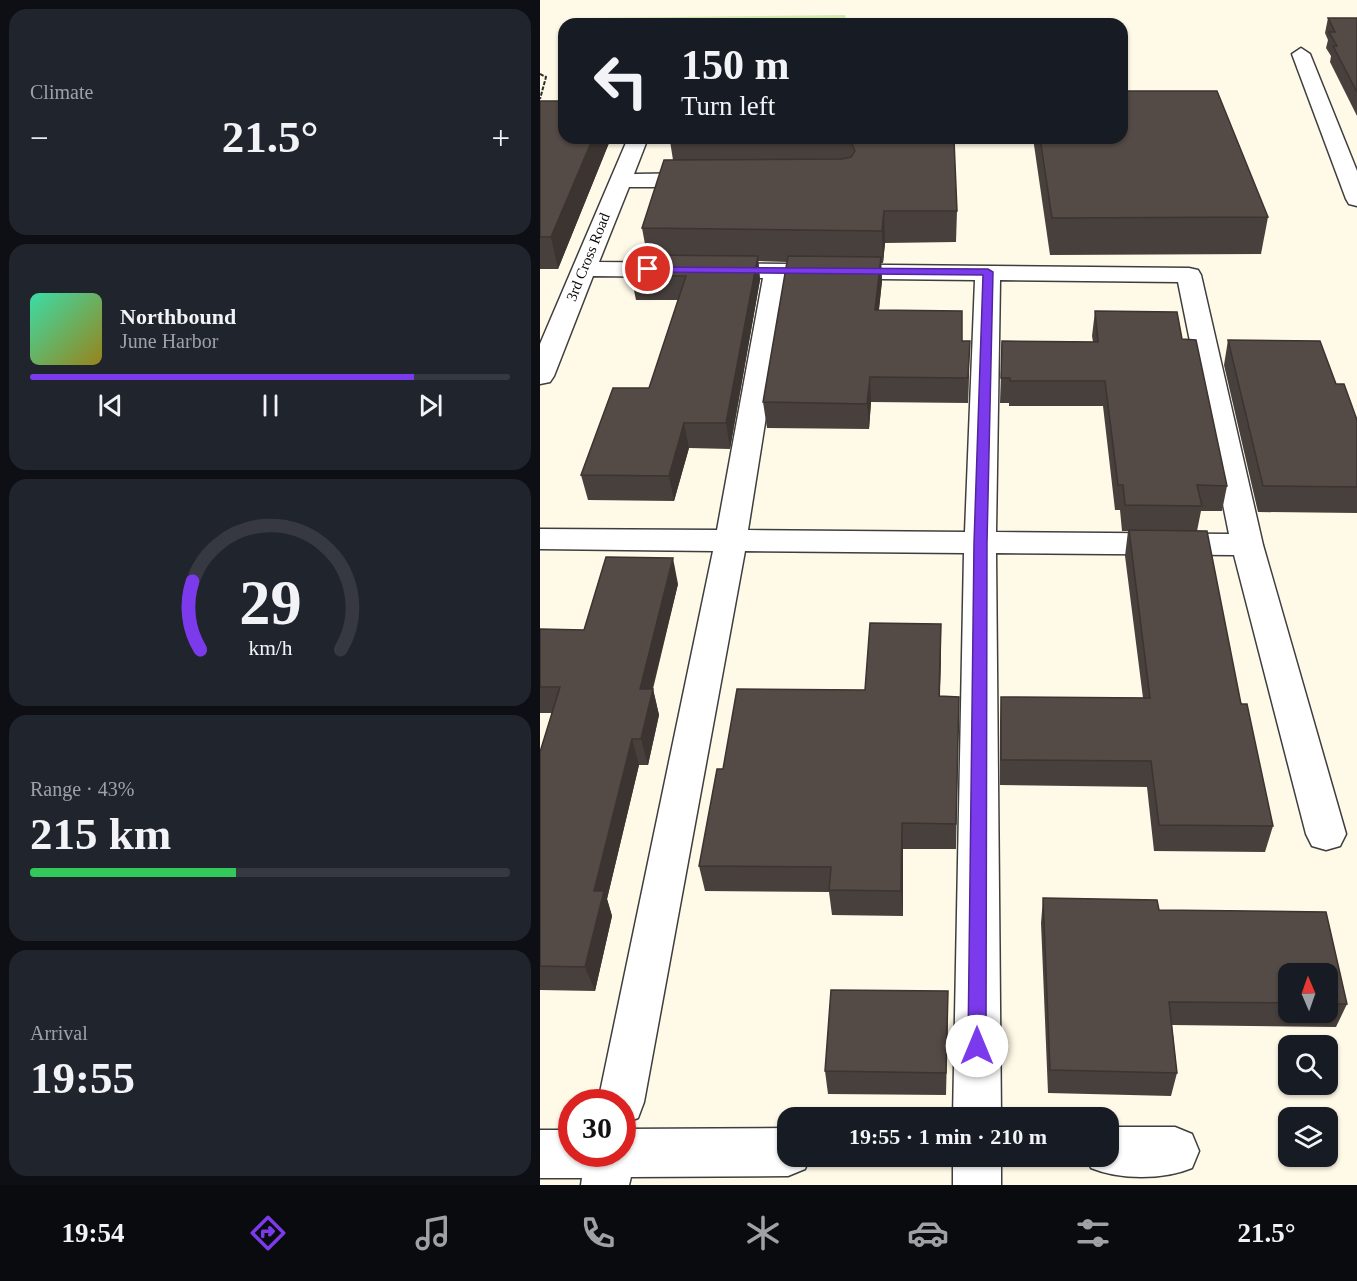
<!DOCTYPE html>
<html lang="en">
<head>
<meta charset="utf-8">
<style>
  body { margin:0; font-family:"Times New Roman",serif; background:#20242c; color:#f1f3f6; height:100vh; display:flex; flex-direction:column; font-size:22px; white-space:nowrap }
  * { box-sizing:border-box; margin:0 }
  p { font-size:20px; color:#9ea1a6 }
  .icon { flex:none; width:33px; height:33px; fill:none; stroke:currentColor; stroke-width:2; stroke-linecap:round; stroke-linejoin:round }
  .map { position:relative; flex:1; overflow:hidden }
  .side { display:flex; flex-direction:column; gap:9px; padding:9px; background:#0d0f14; width:540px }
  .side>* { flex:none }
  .hud { position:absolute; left:18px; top:18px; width:570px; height:126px; border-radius:18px; box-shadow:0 2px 4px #0004; background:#171b24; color:#f1f3f6; overflow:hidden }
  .needle { width:39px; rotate:358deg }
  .tools { position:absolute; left:738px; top:963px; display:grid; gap:12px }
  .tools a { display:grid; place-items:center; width:60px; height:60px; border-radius:12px; background:#171b24; box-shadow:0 2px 4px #0004; font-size:30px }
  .speed { position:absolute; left:18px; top:1089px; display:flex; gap:12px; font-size:30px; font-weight:700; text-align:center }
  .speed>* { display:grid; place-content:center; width:78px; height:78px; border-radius:50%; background:#171b24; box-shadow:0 2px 4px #0004; line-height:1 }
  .speed .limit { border:9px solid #d22; background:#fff; color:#111 }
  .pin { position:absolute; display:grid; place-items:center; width:51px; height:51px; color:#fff; margin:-26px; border:3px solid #fff; border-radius:50%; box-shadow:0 2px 6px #0007 }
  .me { position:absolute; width:66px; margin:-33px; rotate:0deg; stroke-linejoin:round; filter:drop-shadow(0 0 4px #0008) }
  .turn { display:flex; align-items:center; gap:21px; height:126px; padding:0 24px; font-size:27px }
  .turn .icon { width:78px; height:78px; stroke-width:2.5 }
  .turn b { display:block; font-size:42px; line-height:51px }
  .big { font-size:45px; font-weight:700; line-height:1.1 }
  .side .tile { flex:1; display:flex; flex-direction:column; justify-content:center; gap:9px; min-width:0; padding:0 21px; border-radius:18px; background:#20242c }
  .side .dial { align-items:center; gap:0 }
  .dial svg { height:156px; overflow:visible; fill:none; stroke:#363941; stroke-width:7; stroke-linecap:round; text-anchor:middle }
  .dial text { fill:#f1f3f6; stroke:none }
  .song { display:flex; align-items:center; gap:18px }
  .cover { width:72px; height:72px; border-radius:9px; background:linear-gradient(135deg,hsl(160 70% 55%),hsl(50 70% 35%)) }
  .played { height:6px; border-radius:3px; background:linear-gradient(90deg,#7c3aed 80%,#363941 80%) }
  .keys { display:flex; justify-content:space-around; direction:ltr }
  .heat { display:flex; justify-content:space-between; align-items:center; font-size:33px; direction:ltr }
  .charge { height:9px; border-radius:4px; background:linear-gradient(90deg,#34c759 43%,#363941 0) }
  .trip { position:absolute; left:237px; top:1107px; width:342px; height:60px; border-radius:18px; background:#171b24; box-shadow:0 2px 4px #0004; font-weight:700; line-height:60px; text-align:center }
  .tab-bar { display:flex; height:96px; justify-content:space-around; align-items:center; background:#090b0e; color:#9ea1a6 }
  .tab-bar .icon { width:42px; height:42px }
  .tab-bar .active { color:#7c3aed }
  .tab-bar b { font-size:27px; color:#f1f3f6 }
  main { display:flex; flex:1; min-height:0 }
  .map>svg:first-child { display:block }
  .green { fill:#d4edaf }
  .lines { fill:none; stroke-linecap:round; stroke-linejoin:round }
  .street-casing { stroke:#3e3e3e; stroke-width:3 }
  .path { stroke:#2d2d2d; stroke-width:2; stroke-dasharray:4 1.5; stroke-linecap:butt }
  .street { fill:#fff; fill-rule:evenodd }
  .wall { fill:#48403c; fill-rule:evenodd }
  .shaded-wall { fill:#3b3431 }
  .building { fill:#544a46; stroke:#3b3431; stroke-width:1.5 }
  .route { fill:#7c3aed; stroke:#51269a; stroke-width:1.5 }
  .labels { text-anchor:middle; stroke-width:6; stroke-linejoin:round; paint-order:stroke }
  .far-street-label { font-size:15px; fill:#0b0b0b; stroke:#fff }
</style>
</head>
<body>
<main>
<section class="side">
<div class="tile"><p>Climate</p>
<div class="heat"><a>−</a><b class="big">21.5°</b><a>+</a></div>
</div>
<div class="tile">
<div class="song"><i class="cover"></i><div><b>Northbound</b><p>June Harbor</p></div></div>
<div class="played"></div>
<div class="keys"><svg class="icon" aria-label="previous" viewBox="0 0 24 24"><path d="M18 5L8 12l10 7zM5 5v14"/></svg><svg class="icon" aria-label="pause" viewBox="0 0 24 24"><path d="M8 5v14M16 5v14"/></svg><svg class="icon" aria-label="next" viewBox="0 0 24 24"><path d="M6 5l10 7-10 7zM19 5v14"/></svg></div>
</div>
<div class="tile dial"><svg viewBox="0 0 100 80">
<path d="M14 69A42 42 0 1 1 86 69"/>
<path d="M14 69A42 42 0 0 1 10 34" stroke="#7c3aed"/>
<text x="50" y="56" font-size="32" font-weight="700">29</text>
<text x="50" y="72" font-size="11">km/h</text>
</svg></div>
<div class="tile"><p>Range · 43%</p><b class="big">215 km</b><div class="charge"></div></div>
<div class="tile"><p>Arrival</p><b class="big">19:55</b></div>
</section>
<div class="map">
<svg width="817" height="1185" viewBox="0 0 817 1185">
  <rect width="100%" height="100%" fill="#fff9e8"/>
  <polygon class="green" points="305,15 307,24 45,24 48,18"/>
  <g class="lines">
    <defs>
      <g id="street">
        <polygon points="761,48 770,54 817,171 817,206 809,204 806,199 752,54"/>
        <path d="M88,138H108L94,174L162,173L170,175L173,180L170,185L162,187H89L59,262L649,268L658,270L661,275L723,545L806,834L800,846L786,850L772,846L766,834L694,555L456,553L461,1118H413L424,553L205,551L104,1102L98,1118L82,1124V1102H58L173,551L0,549V529L177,530L223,278L53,276L14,376L10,382L0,384V344ZM248,278L435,280L425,532L208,530ZM460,280L638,282L689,534L456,532Z"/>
        <path d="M568,1127H635L652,1134L659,1151L652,1168C623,1180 580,1180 551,1168L546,1156H568Z"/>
        <polygon points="248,1128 248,1156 270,1156 265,1169 248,1176 91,1177 89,1185 41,1185 42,1178 0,1178 0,1130 32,1130 32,1154 82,1154 82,1129"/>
        <rect x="413" y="1156" width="48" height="29"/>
      </g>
    </defs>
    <use href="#street" class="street-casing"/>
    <polyline class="path" points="0,74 6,77 0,99"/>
    <use href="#street" class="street"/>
  </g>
  <g class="wall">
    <polygon points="788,18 817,18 817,116 790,62 791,56 786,48 788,40 785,33"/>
    <polygon points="0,101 24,138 71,138 18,269 0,269"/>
    <polygon points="493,138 582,138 728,217 721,254 510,255"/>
    <polygon points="340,140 417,211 416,242 345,243 343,263 341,263 342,281 339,310 422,341 429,366 428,403 331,402 329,429 227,428 223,402 247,262 218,261 220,280 190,449 149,448 134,501 48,500 41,475 109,388 138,300 96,300 91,276 107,255 102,228 133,160 130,141"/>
    <polygon points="555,311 642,339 687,486 682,511 661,511 657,531 733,826 725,852 614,851 607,787 460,785 460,723 461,697 603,698 585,556 588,531 582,531 580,510 575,510 563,406 469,406 469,403 460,403 462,341 553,342 552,336"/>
    <polygon points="688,340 796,384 817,420 817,513 718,512 684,365"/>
    <polygon points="138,584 113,689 119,715 108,765 99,765 67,899 72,916 55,991 0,990 0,752 12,713 0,713 0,629 44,630"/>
    <polygon points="401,650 400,696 419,697 416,849 363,849 363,916 292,915 289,892 165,891 159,866 183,769 325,690"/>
    <path d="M503,898L617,900L619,910L786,912L807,1004L796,1027L632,1025L637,1073L631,1096L508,1093L501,923ZM748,974H788V1012H748Z"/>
    <polygon points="408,1015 406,1095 288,1094 285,1071"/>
  </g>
  <g class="shaded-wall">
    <polygon points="53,138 71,138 18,269 11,237"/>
    <polygon points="344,211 345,243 343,263 342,231"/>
    <polygon points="218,256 220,280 190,449 186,423"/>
    <polygon points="341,257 342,281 336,334 335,310"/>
    <polygon points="430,341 429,366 428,403 428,378"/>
    <polygon points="330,377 331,402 329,429 327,404"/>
    <polygon points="144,423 149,448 134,501 129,476"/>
    <polygon points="133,558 138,584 106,714 100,689"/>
    <polygon points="401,624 401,650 399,721 399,696"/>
    <polygon points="113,689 119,715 108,765 101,739"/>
    <polygon points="92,739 99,765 67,899 72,916 55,991 45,967 54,891"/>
    <polygon points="362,823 363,849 363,916 361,891"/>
  </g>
  <g class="building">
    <polygon points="788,18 817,18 817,92 793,46 797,46 789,32 795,32"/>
    <polygon points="582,91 677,91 728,217 512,218 500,138 582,138"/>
    <polygon points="0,101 24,101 24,138 53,138 11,237 0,237"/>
    <polygon points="131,138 337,138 337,140 414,140 417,211 344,211 342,231 102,228 124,160 302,159 311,157 315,151 312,144 302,141 130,141"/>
    <polygon points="98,255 218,256 186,423 144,423 129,476 41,475 73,388 109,388 146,276 91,276"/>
    <polygon points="248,256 341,257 335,310 422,311 422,341 430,341 428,378 330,377 327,404 223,402"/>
    <polygon points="555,311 637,312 642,339 656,340 687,486 657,485 662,506 585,505 583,485 578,485 565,381 470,381 470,378 461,378 462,341 558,342"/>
    <polygon points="688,340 780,341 796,384 804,384 817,420 817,487 723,486"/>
    <polygon points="589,530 667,531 701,704 707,704 733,826 619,825 611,761 461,760 461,697 610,698"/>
    <polygon points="66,557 133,558 100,689 113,689 101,739 92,739 54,891 64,891 45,967 0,966 0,752 20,687 0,687 0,629 44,630"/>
    <polygon points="330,623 401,624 399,696 419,697 416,824 362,823 361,891 289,890 291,867 159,866 177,769 183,769 197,689 325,690"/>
    <polygon points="503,898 617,900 619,910 786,912 807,1004 788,1004 788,974 748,974 748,1003 629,1002 637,1073 510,1070"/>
    <polygon points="291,990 408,991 406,1073 285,1071"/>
  </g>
  <polygon class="route" points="104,267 448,269 453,272 447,543 446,1046 444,1052 437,1055 430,1052 428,1046 434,543 443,275 108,272 104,272"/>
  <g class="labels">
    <g class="far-street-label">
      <text transform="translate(48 257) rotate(-68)" y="5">3rd Cross Road</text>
    </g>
  </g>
</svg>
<div class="tools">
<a><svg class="needle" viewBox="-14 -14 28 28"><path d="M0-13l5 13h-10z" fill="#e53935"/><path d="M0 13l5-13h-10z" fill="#9ea1a6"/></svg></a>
<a><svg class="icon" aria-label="search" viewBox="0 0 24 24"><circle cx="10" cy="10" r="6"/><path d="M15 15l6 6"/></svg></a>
<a><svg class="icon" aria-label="layers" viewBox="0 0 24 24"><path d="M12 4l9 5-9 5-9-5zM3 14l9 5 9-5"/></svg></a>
</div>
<div class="speed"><div class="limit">30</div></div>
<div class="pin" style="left:108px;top:269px;background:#d93025"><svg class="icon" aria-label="arrive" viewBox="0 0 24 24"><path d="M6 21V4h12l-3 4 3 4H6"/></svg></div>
<svg class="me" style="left:437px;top:1046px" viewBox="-20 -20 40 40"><circle r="19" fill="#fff"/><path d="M0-13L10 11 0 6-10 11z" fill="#7c3aed"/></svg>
<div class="trip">19:55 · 1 min · 210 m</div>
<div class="hud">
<div class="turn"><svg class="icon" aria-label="left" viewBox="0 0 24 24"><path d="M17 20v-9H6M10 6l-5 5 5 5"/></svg><div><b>150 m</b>Turn left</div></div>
</div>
</div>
</main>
<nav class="tab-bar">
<b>19:54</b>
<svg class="icon active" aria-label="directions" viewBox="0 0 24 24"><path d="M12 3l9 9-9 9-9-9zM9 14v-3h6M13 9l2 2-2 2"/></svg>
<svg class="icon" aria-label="music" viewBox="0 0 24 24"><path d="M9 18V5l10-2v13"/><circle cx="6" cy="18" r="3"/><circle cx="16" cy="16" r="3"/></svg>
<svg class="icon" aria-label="phone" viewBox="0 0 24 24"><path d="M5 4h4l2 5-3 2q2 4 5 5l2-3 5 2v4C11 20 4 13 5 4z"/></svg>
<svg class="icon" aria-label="climate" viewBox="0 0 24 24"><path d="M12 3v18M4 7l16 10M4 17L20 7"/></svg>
<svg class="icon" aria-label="car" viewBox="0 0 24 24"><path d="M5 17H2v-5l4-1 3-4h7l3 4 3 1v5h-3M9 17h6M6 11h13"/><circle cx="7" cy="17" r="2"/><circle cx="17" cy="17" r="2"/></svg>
<svg class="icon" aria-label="filters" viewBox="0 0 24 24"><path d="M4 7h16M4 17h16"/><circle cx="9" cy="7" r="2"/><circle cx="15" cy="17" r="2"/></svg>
<b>21.5°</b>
</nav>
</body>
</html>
